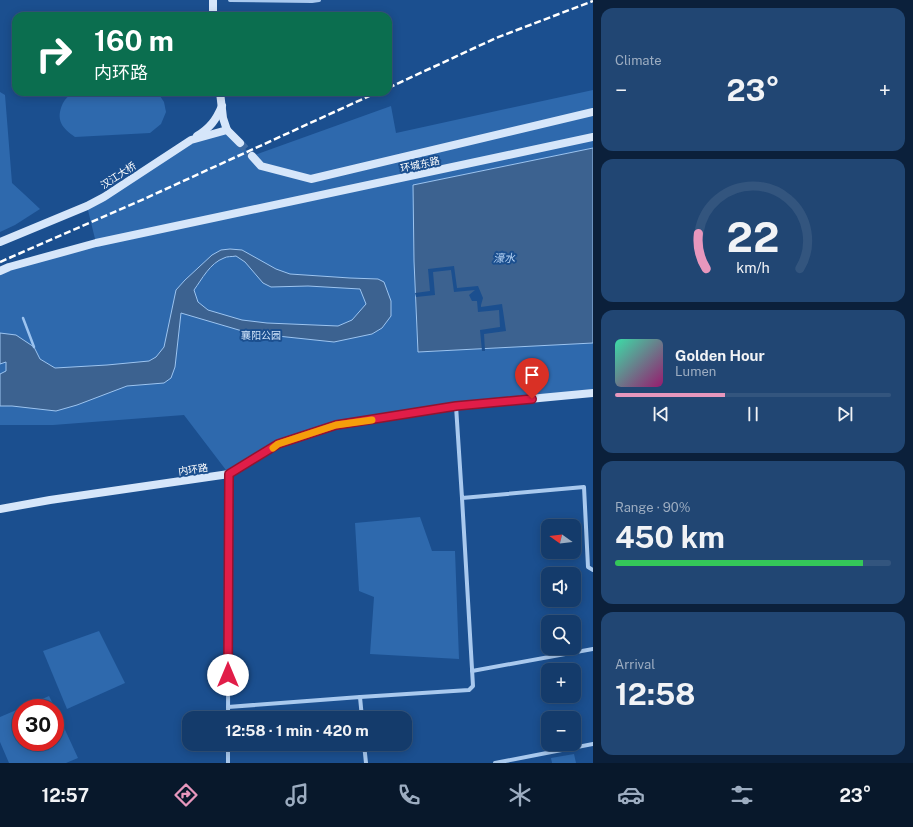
<!DOCTYPE html>
<html lang="en">
<head>
<meta charset="utf-8">
<style>
  body { margin:0; font-family:"Public Sans","Noto Sans SC",sans-serif; background:#214673; color:#f1f3f6; height:100vh; display:flex; flex-direction:column; font-size:15px; white-space:nowrap }
  * { box-sizing:border-box; margin:0 }
  p { font-size:13px; color:#9dadc1 }
  .icon { flex:none; width:22px; height:22px; fill:none; stroke:currentColor; stroke-width:2; stroke-linecap:round; stroke-linejoin:round }
  .map { position:relative; flex:1; overflow:hidden }
  .drawer { display:flex; flex-direction:column; gap:8px; padding:8px; background:#0b203b; width:320px }
  .drawer>* { flex:none }
  .banner { position:absolute; left:12px; top:12px; width:380px; height:84px; border-radius:12px; box-shadow:0 2px 10px #0003,0 0 0 1px #33557e; background:#0b6e4f; color:#fff; overflow:hidden }
  .needle { width:26px; rotate:284deg }
  .controls { position:absolute; left:541px; top:519px; display:grid; gap:8px }
  .controls a { display:grid; place-items:center; width:40px; height:40px; border-radius:8px; background:#143b6b; box-shadow:0 2px 10px #0003,0 0 0 1px #33557e; font-size:20px }
  .speed { position:absolute; left:12px; top:699px; display:flex; gap:8px; font-size:20px; font-weight:700; text-align:center }
  .speed>* { display:grid; place-content:center; width:52px; height:52px; border-radius:50%; background:#143b6b; box-shadow:0 2px 10px #0003,0 0 0 1px #33557e; line-height:1 }
  .speed .limit { border:6px solid #d22; background:#fff; color:#111 }
  .pin { position:absolute; display:grid; place-items:center; width:34px; height:34px; color:#fff; margin:-41px -17px; border-radius:50% 50% 50% 0; rotate:-45deg; box-shadow:0 0 4px #0007 }
  .pin .icon { rotate:45deg }
  .me { position:absolute; width:44px; margin:-22px; rotate:0deg; stroke-linejoin:round; filter:drop-shadow(0 0 3px #0008) }
  .turn { display:flex; align-items:center; gap:14px; height:84px; padding:0 16px; font-size:18px }
  .turn .icon { width:52px; height:52px; stroke-width:2.5 }
  .turn b { display:block; font-size:28px; line-height:34px }
  .big { font-size:30px; font-weight:700; line-height:1.1 }
  .drawer .widget { flex:1; display:flex; flex-direction:column; justify-content:center; gap:6px; min-width:0; padding:0 14px; border-radius:12px; background:#214673 }
  .drawer .dial { align-items:center; gap:0 }
  .dial svg { height:104px; overflow:visible; fill:none; stroke:#33557e; stroke-width:7; stroke-linecap:round; text-anchor:middle }
  .dial text { fill:#f1f3f6; stroke:none }
  .song { display:flex; align-items:center; gap:12px }
  .cover { width:48px; height:48px; border-radius:6px; background:linear-gradient(135deg,hsl(160 70% 55%),hsl(320 70% 35%)) }
  .played { height:4px; border-radius:2px; background:linear-gradient(90deg,#e797bd 40%,#33557e 40%) }
  .keys { display:flex; justify-content:space-around; direction:ltr }
  .heat { display:flex; justify-content:space-between; align-items:center; font-size:22px; direction:ltr }
  .charge { height:6px; border-radius:3px; background:linear-gradient(90deg,#34c759 90%,#33557e 0) }
  .trip { position:absolute; left:182px; top:711px; width:230px; height:40px; border-radius:12px; background:#143b6b; box-shadow:0 2px 10px #0003,0 0 0 1px #33557e; font-weight:700; line-height:40px; text-align:center }
  .tabs { display:flex; height:64px; justify-content:space-around; align-items:center; background:#08182b; color:#9dadc1 }
  .tabs .icon { width:28px; height:28px }
  .tabs .on { color:#e797bd }
  .tabs b { font-size:18px; color:#f1f3f6 }
  main { display:flex; flex:1; min-height:0 }
  .map>svg:first-child { display:block }
  .green { fill:#2e69ad }
  .water { fill:#3c6290; stroke:#9cc4f0; fill-rule:evenodd }
  .pier { fill:#1b4f8f }
  .lines { fill:none; stroke-linecap:round; stroke-linejoin:round }
  .stream { stroke:#9cc4f0; stroke-width:2.5 }
  .secondary-tunnel { stroke:#3d69a0; stroke-width:8; stroke-dasharray:8 4; stroke-linecap:butt }
  .street { stroke:#a9c9ee; stroke-width:4 }
  .secondary { stroke:#d6e6fa; stroke-width:8 }
  .rail { stroke:#fff; stroke-width:2.5; stroke-dasharray:7 3; stroke-linecap:butt }
  .route-casing { stroke:#92132f; stroke-width:10 }
  .route { stroke:#e11d48; stroke-width:7 }
  .slow { stroke:#f59e0b; stroke-width:7 }
  .labels { text-anchor:middle; stroke-width:4; stroke-linejoin:round; paint-order:stroke }
  .street-label { font-size:10px; fill:#fff; stroke:#1b4f8f }
  .park-label { font-size:10px; fill:#cfe3fa; stroke:#1b4f8f }
  .water-label { font-size:11px; font-style:italic; fill:#b5d3f5; stroke:#1b4f8f }
</style>
</head>
<body>
<main>
<div class="map">
<svg width="593" height="763" viewBox="0 0 593 763">
  <rect width="100%" height="100%" fill="#1b4f8f"/>
  <g class="green">
    <polygon points="593,90 593,148 413,185 414,261 418,352 593,343 593,393 456,406 336,425 278,444 229,474 184,415 53,425 0,425 0,271 96,243 87,206 191,140 227,130 252,156 391,106 396,133"/>
    <polygon points="0,92 5,95 12,183 24,194 40,209 15,225 0,232"/>
    <path d="M93,92H156L158,93L164,102L166,112L161,124L150,133L75,137C62,128 55,120 63,103C65,99 69,95 74,93C80,92 87,92 93,92Z"/>
    <polygon points="420,517 432,551 455,551 459,659 370,654 374,597 359,591 355,523"/>
    <polygon points="99,631 125,683 67,709 43,651"/>
    <polygon points="49,696 55,708 22,708"/>
    <polygon points="21,708 21,742 55,742 55,708 78,758 66,763 9,763 0,742 0,717"/>
    <polygon points="574,754 576,763 552,763 551,758"/>
  </g>
  <g class="water">
    <polygon points="593,148 593,343 418,352 414,261 413,185"/>
    <path d="M230,249L242,250L276,269L290,274L350,278L378,279L384,282L391,301V316L382,328L372,334L334,342L249,333L181,313L175,367L171,378L164,383L127,386L77,405L56,411L12,406H0V374L6,371V362L0,364V333L16,335L34,347L40,359L55,368L107,365L149,361L156,357L164,347L176,290L185,280L212,255L221,250ZM236,256L245,262L263,283L271,287L308,286L360,289L366,304L352,320L338,326L267,323L242,320L208,310L198,302L194,290C202,279 210,263 224,258C227,256 232,257 236,256Z"/>
  </g>
  <polygon class="pier" points="454,266 457,288 478,286 483,298 481,305 481,307 502,304 506,331 484,334 485,351 482,351 480,330 500,327 499,310 478,312 477,301 472,301 469,295 475,290 454,292 451,270 433,272 435,295 416,297 415,293 430,291 428,269"/>
  <g class="lines">
    <polyline class="stream" points="23,318 34,347"/>
    <polyline class="secondary-tunnel" points="240,143 252,156"/>
    <g class="street">
      <polyline points="230,0 312,1 319,0"/>
      <polyline points="456,406 462,498 584,487 588,567 593,570"/>
      <polyline points="472,671 593,649"/>
      <polyline points="360,697 469,690 473,686 462,498"/>
      <polyline points="228,707 360,697 362,718"/>
      <polyline points="228,718 229,474"/>
      <polyline points="364,744 366,763"/>
      <polyline points="228,763 228,744"/>
      <polyline points="495,763 593,744"/>
    </g>
    <g class="secondary">
      <polyline points="213,0 213,16"/>
      <polyline points="220,92 223,118 227,130"/>
      <path d="M197,136C210,128 216,120 222,106"/>
      <polyline points="252,156 261,166 311,179 593,112"/>
      <polyline points="0,242 87,206 104,197 191,140 227,130 240,143"/>
      <polyline points="0,271 9,267 96,243 593,137"/>
      <polyline points="0,509 50,500 229,474 278,444 336,425 456,406 593,393"/>
    </g>
    <g class="rail">
      <polyline points="388,88 496,38 593,1"/>
      <polyline points="0,262 144,199 378,92"/>
    </g>
  </g>
  <g class="lines">
    <defs>
      <polyline id="route" points="228,675 229,474 278,444 336,425 456,406 532,399"/>
    </defs>
    <use href="#route" class="route-casing"/>
    <use href="#route" class="route"/>
    <polyline class="slow" points="273,448 278,444 336,425 372,420"/>
  </g>
  <g class="labels">
    <g class="street-label">
      <text transform="translate(420 164) rotate(-12)" y="4">环城东路</text>
      <text transform="translate(118 175) rotate(-33)" y="4">汉江大桥</text>
      <text transform="translate(193 469) rotate(-8)" y="4">内环路</text>
    </g>
    <g class="park-label">
      <text x="261" y="339">襄阳公园</text>
    </g>
    <g class="water-label">
      <text x="504" y="262">濠水</text>
    </g>
  </g>
</svg>
<div class="controls">
<a><svg class="needle" viewBox="-14 -14 28 28"><path d="M0-13l5 13h-10z" fill="#e53935"/><path d="M0 13l5-13h-10z" fill="#9dadc1"/></svg></a>
<a><svg class="icon" aria-label="sound" viewBox="0 0 24 24"><path d="M4 9h4l5-4v14l-5-4H4zM17 9q2 3 0 6"/></svg></a>
<a><svg class="icon" aria-label="search" viewBox="0 0 24 24"><circle cx="10" cy="10" r="6"/><path d="M15 15l6 6"/></svg></a>
<a>+</a>
<a>−</a>
</div>
<div class="speed"><div class="limit">30</div></div>
<div class="pin" style="left:532px;top:399px;background:#d93025"><svg class="icon" aria-label="arrive" viewBox="0 0 24 24"><path d="M6 21V4h12l-3 4 3 4H6"/></svg></div>
<svg class="me" style="left:228px;top:675px" viewBox="-20 -20 40 40"><circle r="19" fill="#fff"/><path d="M0-13L10 11 0 6-10 11z" fill="#e11d48"/></svg>
<div class="trip">12:58 · 1 min · 420 m</div>
<div class="banner">
<div class="turn"><svg class="icon" aria-label="right" viewBox="0 0 24 24"><path d="M7 20v-9h11M14 6l5 5-5 5"/></svg><div><b>160 m</b>内环路</div></div>
</div>
</div>
<section class="drawer">
<div class="widget"><p>Climate</p>
<div class="heat"><a>−</a><b class="big">23°</b><a>+</a></div>
</div>
<div class="widget dial"><svg viewBox="0 0 100 80">
<path d="M14 69A42 42 0 1 1 86 69"/>
<path d="M14 69A42 42 0 0 1 8 42" stroke="#e797bd"/>
<text x="50" y="56" font-size="32" font-weight="700">22</text>
<text x="50" y="72" font-size="11">km/h</text>
</svg></div>
<div class="widget">
<div class="song"><i class="cover"></i><div><b>Golden Hour</b><p>Lumen</p></div></div>
<div class="played"></div>
<div class="keys"><svg class="icon" aria-label="previous" viewBox="0 0 24 24"><path d="M18 5L8 12l10 7zM5 5v14"/></svg><svg class="icon" aria-label="pause" viewBox="0 0 24 24"><path d="M8 5v14M16 5v14"/></svg><svg class="icon" aria-label="next" viewBox="0 0 24 24"><path d="M6 5l10 7-10 7zM19 5v14"/></svg></div>
</div>
<div class="widget"><p>Range · 90%</p><b class="big">450 km</b><div class="charge"></div></div>
<div class="widget"><p>Arrival</p><b class="big">12:58</b></div>
</section>
</main>
<nav class="tabs">
<b>12:57</b>
<svg class="icon on" aria-label="directions" viewBox="0 0 24 24"><path d="M12 3l9 9-9 9-9-9zM9 14v-3h6M13 9l2 2-2 2"/></svg>
<svg class="icon" aria-label="music" viewBox="0 0 24 24"><path d="M9 18V5l10-2v13"/><circle cx="6" cy="18" r="3"/><circle cx="16" cy="16" r="3"/></svg>
<svg class="icon" aria-label="phone" viewBox="0 0 24 24"><path d="M5 4h4l2 5-3 2q2 4 5 5l2-3 5 2v4C11 20 4 13 5 4z"/></svg>
<svg class="icon" aria-label="climate" viewBox="0 0 24 24"><path d="M12 3v18M4 7l16 10M4 17L20 7"/></svg>
<svg class="icon" aria-label="car" viewBox="0 0 24 24"><path d="M5 17H2v-5l4-1 3-4h7l3 4 3 1v5h-3M9 17h6M6 11h13"/><circle cx="7" cy="17" r="2"/><circle cx="17" cy="17" r="2"/></svg>
<svg class="icon" aria-label="filters" viewBox="0 0 24 24"><path d="M4 7h16M4 17h16"/><circle cx="9" cy="7" r="2"/><circle cx="15" cy="17" r="2"/></svg>
<b>23°</b>
</nav>
</body>
</html>
